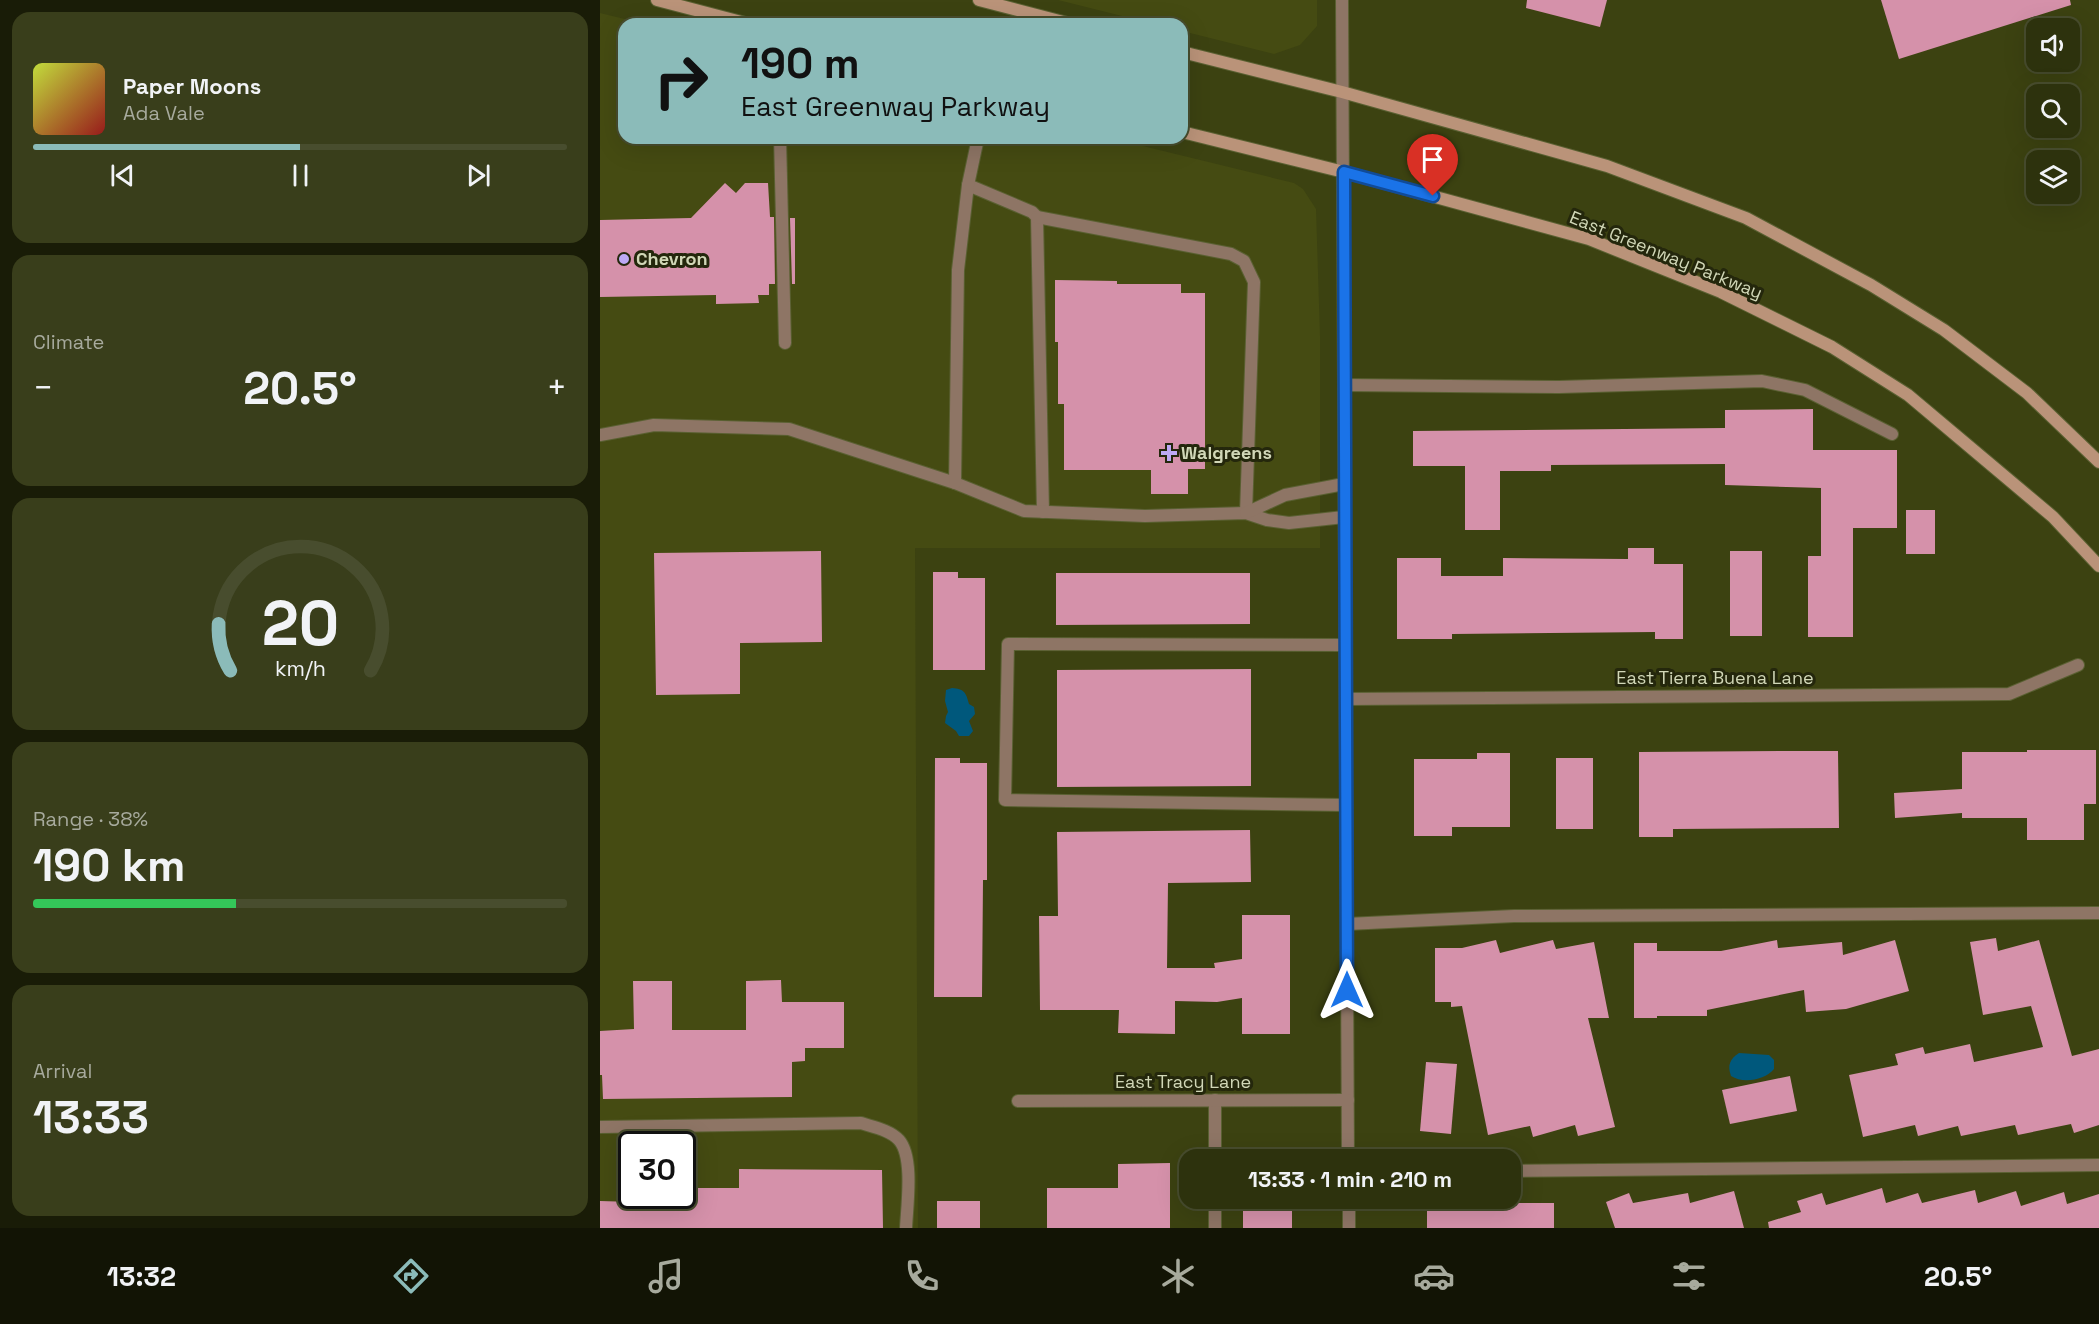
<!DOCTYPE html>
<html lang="en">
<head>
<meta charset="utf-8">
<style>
  body { margin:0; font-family:"Space Grotesk",sans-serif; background:#393e1b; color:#f1f3f6; height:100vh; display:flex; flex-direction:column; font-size:22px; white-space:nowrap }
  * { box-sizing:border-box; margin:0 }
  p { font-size:20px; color:#a7aa9d }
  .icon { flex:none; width:33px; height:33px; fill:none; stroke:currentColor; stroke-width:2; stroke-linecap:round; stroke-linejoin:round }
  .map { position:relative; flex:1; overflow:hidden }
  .details { display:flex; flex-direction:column; gap:12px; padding:12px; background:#191c07; width:600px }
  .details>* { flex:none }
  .banner { position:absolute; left:18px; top:18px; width:570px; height:126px; border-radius:18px; box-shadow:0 6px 24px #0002,0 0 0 2px #484d2e; background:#8bbbb9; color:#111; overflow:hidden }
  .buttons { position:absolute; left:1426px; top:18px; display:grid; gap:12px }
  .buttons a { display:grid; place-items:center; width:54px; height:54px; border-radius:12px; background:#2d320d; box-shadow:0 6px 24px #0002,0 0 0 2px #484d2e; font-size:30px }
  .speed { position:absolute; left:18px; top:1131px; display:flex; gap:12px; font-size:30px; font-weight:700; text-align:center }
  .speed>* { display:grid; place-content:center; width:78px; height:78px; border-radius:50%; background:#2d320d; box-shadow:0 6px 24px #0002,0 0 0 2px #484d2e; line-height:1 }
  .speed .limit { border:3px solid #111; border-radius:9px; background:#fff; color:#111 }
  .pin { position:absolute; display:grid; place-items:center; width:51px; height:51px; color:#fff; margin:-62px -26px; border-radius:50% 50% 50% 0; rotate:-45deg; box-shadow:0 0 6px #0007 }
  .pin .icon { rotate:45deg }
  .me { position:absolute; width:66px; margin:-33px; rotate:0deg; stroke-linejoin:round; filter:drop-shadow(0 0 4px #0008) }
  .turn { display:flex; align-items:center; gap:21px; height:126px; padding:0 24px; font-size:27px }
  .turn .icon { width:78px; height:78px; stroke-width:2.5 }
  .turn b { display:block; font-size:42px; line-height:51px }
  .big { font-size:45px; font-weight:600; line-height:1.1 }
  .details .widget { flex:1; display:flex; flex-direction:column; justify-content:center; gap:9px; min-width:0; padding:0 21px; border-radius:18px; background:#393e1b }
  .details .dial { align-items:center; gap:0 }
  .dial svg { height:156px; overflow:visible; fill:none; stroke:#484d2e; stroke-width:7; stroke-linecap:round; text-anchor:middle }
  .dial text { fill:#f1f3f6; stroke:none }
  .song { display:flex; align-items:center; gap:18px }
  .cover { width:72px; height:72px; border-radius:9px; background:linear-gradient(135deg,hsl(70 70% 55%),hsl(0 70% 35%)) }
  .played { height:6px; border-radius:3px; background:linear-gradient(90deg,#8bbbb9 50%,#484d2e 50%) }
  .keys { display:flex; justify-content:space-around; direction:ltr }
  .heat { display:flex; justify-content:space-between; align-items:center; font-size:33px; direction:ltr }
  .charge { height:9px; border-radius:4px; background:linear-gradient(90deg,#34c759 38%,#484d2e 0) }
  .trip { position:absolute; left:579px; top:1149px; width:342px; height:60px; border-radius:18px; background:#2d320d; box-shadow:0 6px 24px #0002,0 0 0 2px #484d2e; font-weight:600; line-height:60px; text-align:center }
  .menu { display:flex; height:96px; justify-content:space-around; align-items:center; background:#121405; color:#a7aa9d }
  .menu .icon { width:42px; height:42px }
  .menu .active { color:#8bbbb9 }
  .menu b { font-size:27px; color:#f1f3f6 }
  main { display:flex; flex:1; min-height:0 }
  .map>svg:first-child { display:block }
  .built { fill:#454b12; fill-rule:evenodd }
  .water { fill:#00587c }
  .building { fill:#d591aa }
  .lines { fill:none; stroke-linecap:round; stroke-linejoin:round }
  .lane-casing { stroke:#5a6032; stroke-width:14 }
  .street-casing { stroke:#5a6032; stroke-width:14 }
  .secondary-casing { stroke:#5a6032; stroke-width:14 }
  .lane { stroke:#8e7565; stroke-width:12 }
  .street { stroke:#8e7565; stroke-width:12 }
  .secondary { stroke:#ba9379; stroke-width:12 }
  .route-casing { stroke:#114b97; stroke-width:15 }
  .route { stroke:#1a73e8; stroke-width:10 }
  .poi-dot { fill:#bda9f5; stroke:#24270c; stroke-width:2 }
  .labels { text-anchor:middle; stroke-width:6; stroke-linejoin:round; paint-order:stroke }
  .street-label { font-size:18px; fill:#d1d7b7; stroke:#24270c }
  .poi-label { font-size:18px; font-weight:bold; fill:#d1d7b7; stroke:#24270c; text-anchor:start }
</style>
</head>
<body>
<main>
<section class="details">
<div class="widget">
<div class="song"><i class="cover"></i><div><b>Paper Moons</b><p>Ada Vale</p></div></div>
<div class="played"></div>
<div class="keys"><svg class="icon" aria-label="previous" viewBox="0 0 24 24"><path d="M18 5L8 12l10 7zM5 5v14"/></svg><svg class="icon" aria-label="pause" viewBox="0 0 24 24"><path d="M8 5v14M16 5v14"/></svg><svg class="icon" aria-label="next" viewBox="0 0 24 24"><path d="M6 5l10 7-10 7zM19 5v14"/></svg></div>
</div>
<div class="widget"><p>Climate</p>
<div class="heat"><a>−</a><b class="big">20.5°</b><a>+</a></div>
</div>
<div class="widget dial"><svg viewBox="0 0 100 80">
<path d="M14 69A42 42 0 1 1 86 69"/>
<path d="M14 69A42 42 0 0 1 8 45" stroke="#8bbbb9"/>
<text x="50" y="56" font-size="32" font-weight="700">20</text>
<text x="50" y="72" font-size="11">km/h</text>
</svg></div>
<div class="widget"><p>Range · 38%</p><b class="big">190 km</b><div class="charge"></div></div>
<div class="widget"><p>Arrival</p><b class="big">13:33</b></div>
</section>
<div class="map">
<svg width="1499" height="1228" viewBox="0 0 1499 1228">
  <rect width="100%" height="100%" fill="#3c4211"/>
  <g class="built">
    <polygon points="458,0 717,0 717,26 700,45 674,54 582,31 582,24 554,24"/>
    <path d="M0,13L45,24H24V138H510L694,183L703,189L716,209L720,336V548H315L318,1228H0ZM32,1144H82V1196H32Z"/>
  </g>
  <g class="water">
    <path d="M352,688C364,689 366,692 369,704L374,707L375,714L369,721L373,731L369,736H359L356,731L345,723L346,716L348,712L345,701L346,690Z"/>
    <path d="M1139,1053L1169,1055L1174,1060V1069C1165,1080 1143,1084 1131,1076C1127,1065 1130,1059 1139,1053Z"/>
  </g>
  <g class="building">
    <polygon points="927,0 1007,0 1000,27 926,8"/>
    <polygon points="1281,0 1470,0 1471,5 1299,59"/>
    <polygon points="125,183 136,193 145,183 168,183 170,217 174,217 175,284 169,284 169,295 158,295 159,303 116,304 116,295 0,297 0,220 91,218"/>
    <polygon points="190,218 195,218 195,284 192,284"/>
    <polygon points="455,280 517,281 517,284 581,284 581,293 605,293 605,469 588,469 588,494 551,494 551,470 464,470 464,404 458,404 458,342 455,342"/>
    <polygon points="1213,409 1213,450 1297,450 1297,528 1253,528 1253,637 1208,637 1208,556 1221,556 1221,488 1125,485 1125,464 951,465 951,471 900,471 900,530 865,530 865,466 813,466 813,431 1125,428 1125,410"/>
    <rect x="1306" y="510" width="29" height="44"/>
    <polygon points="1028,548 1054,548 1054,564 1083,564 1083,639 1055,639 1055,632 852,634 852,639 797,639 797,558 841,558 841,576 903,576 903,558 1028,559"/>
    <polygon points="221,551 222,642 140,643 140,694 56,695 54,553"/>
    <rect x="1130" y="551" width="32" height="85"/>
    <polygon points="333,572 358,572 358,578 385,578 385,670 333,670"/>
    <polygon points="456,573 650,573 650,624 456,625"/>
    <polygon points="651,669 651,786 457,787 457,670"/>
    <polygon points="1427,750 1496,750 1496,804 1484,804 1484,840 1427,840 1427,818 1362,818 1362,813 1295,818 1294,793 1362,789 1362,752 1427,752"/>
    <polygon points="1197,751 1238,751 1239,828 1073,829 1073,837 1039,837 1039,752"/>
    <polygon points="877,753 910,753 910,827 852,827 852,836 814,836 814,759 877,759"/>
    <polygon points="335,758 360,758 360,763 387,763 387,880 383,880 382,997 334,997"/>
    <rect x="956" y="758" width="37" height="71"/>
    <polygon points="650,830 651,882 568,883 567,968 615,968 614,963 642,959 642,915 690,915 690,1034 642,1034 642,998 617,1002 575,1001 575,1034 518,1033 519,1010 440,1010 439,916 458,916 457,832"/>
    <polygon points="1396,938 1398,951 1439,940 1472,1056 1499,1049 1499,1125 1474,1133 1471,1124 1418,1135 1415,1125 1361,1136 1358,1126 1318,1136 1315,1125 1263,1137 1249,1075 1298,1065 1295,1054 1323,1047 1325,1054 1370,1044 1374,1062 1443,1047 1431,1006 1383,1015 1370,942"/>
    <polygon points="896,940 900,953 953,940 956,949 994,942 1009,1018 988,1018 1015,1127 978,1136 975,1125 933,1137 930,1126 888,1135 862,1006 851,1007 851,1002 835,1002 835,948 862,948"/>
    <polygon points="1177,940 1178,948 1242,942 1243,955 1295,940 1309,991 1246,1009 1206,1012 1204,990 1107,1010 1107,1016 1057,1016 1057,1018 1034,1018 1034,943 1057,943 1057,951 1121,951"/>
    <polygon points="181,980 182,1002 244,1002 244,1048 205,1048 205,1061 192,1062 192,1097 3,1099 2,1075 0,1075 0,1031 34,1029 33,981 72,981 72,1030 146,1030 146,981"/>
    <polygon points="826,1062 857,1064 851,1134 820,1131"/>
    <polygon points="1190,1076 1197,1111 1130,1124 1122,1090"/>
    <polygon points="570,1163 570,1228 447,1228 447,1188 518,1188 518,1164"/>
    <polygon points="139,1169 282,1170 283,1228 0,1228 0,1201 33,1202 32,1196 82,1196 82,1188 139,1188"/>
    <polygon points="1282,1188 1286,1203 1318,1193 1322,1203 1375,1190 1378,1203 1416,1191 1421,1206 1464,1192 1467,1204 1499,1194 1499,1228 1169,1228 1168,1222 1201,1212 1197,1201 1222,1193 1226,1205"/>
    <polygon points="1134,1191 1144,1228 1015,1228 1006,1202 1029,1193 1033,1203 1088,1193 1090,1203"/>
    <rect x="643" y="1198" width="49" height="30"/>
    <polygon points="859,1198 905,1198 905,1203 954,1203 954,1228 827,1228 827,1202 859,1202"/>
    <rect x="337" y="1201" width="43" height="27"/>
  </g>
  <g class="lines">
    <defs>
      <g id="lane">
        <polyline points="180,138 185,343"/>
        <polyline points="368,185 432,212 437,217 443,512"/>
        <polyline points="437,217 631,254 644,261 654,282 646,513"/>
        <polyline points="744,385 959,387 1162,381 1205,390 1292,434"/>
        <polyline points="0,435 54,425 189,429 355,483 424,511 545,516 646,513 667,520 689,523 744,517"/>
        <polyline points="355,483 358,270 368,185 378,138"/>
        <polyline points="646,513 685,495 744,484"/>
        <polyline points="745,645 408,644 405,800 746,805"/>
        <path d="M0,1127L261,1123C273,1127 290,1130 299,1140C314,1157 307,1206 306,1228"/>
        <polyline points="615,1160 615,1100"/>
        <polyline points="615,1228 615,1198"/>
      </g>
      <g id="street">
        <polyline points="742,0 748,1160"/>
        <polyline points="746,699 1409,694 1478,665"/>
        <polyline points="747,924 914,916 1499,913"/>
        <polyline points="418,1101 748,1100"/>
        <polyline points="910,1171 1499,1165"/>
        <polyline points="749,1198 749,1228"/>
      </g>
      <g id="secondary">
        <polyline points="57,0 149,24"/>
        <polyline points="379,0 471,24"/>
        <polyline points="582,52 742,92 1007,166 1146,218 1271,285 1344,330 1427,393 1499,462"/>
        <polyline points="582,132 744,172 989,239 1121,292 1232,347 1308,395 1453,517 1499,566"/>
      </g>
    </defs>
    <use href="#lane" class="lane-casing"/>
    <use href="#street" class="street-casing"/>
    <use href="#secondary" class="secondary-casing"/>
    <use href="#lane" class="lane"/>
    <use href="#street" class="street"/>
    <use href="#secondary" class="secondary"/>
  </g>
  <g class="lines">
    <defs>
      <polyline id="route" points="747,990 744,172 833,196"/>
    </defs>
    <use href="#route" class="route-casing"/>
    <use href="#route" class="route"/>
  </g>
  <g class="poi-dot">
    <circle cx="24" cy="259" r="6"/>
    <path d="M566 444h6v6h6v6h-6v6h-6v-6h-6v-6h6z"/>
  </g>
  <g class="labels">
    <g class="street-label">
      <text transform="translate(1066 255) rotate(22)" y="6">East Greenway Parkway</text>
      <text x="1115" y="684">East Tierra Buena Lane</text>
      <text x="583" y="1088">East Tracy Lane</text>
    </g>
    <g class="poi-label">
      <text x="36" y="265">Chevron</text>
      <text x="581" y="459">Walgreens</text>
    </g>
  </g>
</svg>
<div class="buttons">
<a><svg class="icon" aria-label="sound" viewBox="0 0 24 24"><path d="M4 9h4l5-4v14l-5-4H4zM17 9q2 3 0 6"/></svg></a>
<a><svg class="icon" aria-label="search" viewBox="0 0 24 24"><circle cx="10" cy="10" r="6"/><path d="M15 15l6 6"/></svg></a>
<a><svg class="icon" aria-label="layers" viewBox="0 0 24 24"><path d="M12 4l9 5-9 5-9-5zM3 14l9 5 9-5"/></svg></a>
</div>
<div class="speed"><div class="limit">30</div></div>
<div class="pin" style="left:833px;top:196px;background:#d93025"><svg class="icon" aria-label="arrive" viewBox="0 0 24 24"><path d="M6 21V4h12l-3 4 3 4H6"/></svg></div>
<svg class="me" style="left:747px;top:990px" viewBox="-20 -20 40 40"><path d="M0-17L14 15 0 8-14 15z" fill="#1a73e8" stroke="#fff" stroke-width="4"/></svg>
<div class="trip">13:33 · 1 min · 210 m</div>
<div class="banner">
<div class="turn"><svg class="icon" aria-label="right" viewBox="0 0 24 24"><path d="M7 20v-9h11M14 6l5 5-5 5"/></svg><div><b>190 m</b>East Greenway Parkway</div></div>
</div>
</div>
</main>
<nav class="menu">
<b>13:32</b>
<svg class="icon active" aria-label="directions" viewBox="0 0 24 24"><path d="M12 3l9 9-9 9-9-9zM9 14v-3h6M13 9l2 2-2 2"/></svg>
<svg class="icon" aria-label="music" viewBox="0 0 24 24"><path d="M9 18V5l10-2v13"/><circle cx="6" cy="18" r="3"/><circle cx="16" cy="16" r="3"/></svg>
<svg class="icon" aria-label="phone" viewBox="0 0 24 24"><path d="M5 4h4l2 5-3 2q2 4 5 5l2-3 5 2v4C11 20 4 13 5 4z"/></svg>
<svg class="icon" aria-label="climate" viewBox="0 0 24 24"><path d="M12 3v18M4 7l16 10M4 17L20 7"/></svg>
<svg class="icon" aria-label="car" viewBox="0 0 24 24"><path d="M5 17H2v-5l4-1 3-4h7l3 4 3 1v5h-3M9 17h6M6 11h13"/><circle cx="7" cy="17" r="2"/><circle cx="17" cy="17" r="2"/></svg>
<svg class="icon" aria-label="filters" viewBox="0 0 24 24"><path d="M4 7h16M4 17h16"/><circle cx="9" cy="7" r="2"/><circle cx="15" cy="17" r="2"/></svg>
<b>20.5°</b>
</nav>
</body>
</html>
